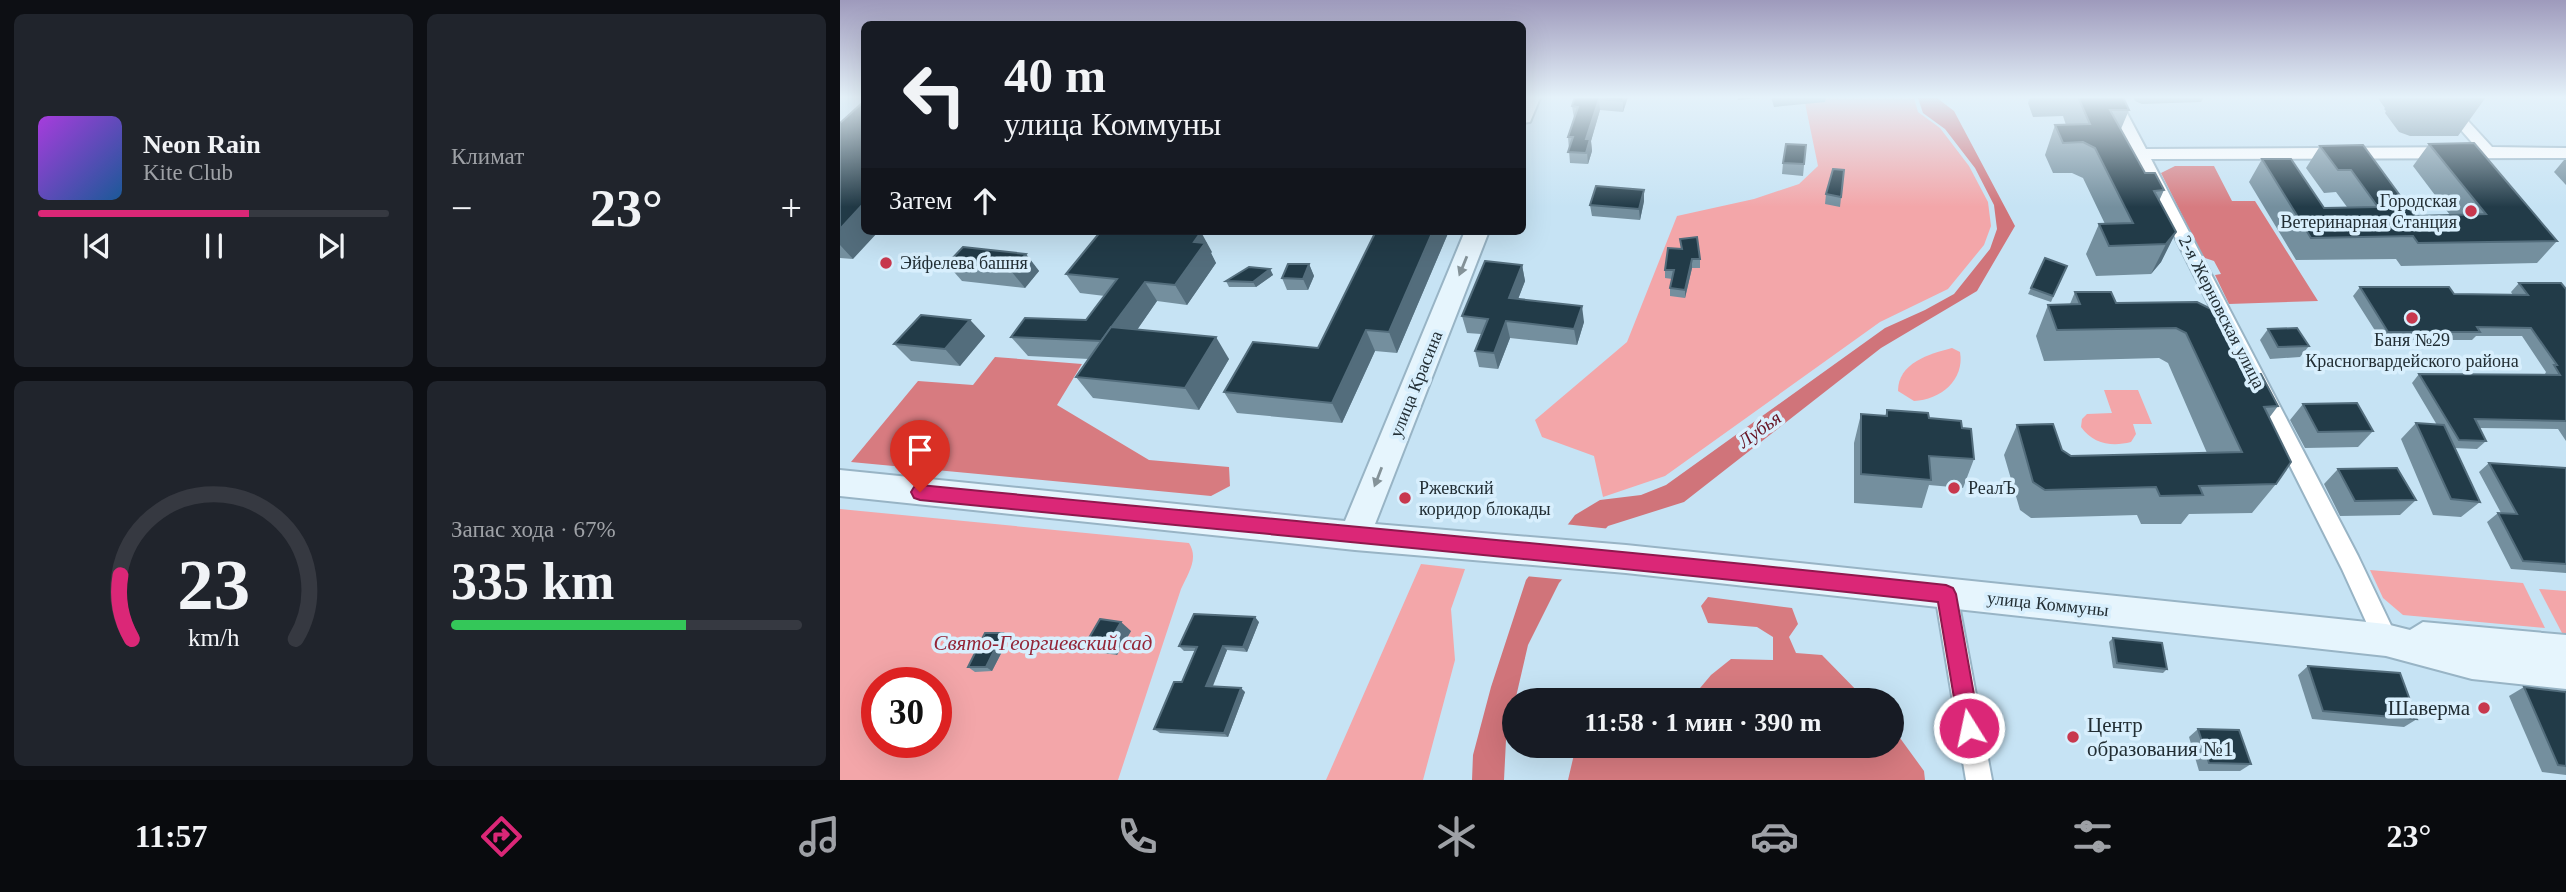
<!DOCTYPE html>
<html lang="ru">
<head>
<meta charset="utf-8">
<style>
  body { margin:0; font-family:Georgia,serif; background:#20242c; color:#f1f3f6; height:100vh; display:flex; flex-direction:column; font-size:26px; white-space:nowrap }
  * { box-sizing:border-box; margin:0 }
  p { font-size:23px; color:#9ea1a6 }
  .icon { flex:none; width:38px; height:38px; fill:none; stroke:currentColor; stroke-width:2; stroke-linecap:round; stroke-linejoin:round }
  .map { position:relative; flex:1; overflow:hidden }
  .drawer { display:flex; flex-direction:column; gap:14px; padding:14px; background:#0d0f14; width:840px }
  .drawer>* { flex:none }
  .hud { position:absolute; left:21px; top:21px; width:665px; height:214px; border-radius:10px; box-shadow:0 7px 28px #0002; background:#171b24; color:#f1f3f6; overflow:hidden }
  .speed { position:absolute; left:21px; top:667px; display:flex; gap:14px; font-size:35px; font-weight:700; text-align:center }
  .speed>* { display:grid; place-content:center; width:91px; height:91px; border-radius:50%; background:#171b24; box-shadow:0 7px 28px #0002; line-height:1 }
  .speed .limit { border:10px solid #d22; background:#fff; color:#111 }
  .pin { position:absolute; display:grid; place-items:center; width:60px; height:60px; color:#fff; margin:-72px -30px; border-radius:50% 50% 50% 0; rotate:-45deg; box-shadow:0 0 7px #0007 }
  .pin .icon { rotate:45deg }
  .me { position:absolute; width:77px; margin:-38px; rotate:350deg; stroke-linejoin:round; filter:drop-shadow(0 0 5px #0008) }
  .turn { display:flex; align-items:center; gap:24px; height:147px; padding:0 28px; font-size:32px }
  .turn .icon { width:91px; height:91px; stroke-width:2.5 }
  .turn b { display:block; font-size:49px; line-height:60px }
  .then { display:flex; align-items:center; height:66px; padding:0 28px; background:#0003; gap:14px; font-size:26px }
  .big { font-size:52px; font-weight:700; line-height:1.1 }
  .drawer .widget { flex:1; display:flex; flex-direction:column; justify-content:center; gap:10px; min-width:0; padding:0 24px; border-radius:10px; background:#20242c }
  .drawer .dial { align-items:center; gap:0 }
  .dial svg { height:182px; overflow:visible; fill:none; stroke:#363941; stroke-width:7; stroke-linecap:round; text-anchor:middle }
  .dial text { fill:#f1f3f6; stroke:none }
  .song { display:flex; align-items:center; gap:21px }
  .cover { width:84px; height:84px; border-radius:10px; background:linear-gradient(135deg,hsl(280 70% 55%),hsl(210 70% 35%)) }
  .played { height:7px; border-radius:4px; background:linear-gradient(90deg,#db2777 60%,#363941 60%) }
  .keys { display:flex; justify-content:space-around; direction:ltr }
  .heat { display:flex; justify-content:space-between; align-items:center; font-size:38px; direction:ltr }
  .charge { height:10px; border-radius:5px; background:linear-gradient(90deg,#34c759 67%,#363941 0) }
  .drawer .tiles { flex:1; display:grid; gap:14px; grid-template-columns:repeat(2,1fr) }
  .trip { position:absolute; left:662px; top:688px; width:402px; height:70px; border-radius:35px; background:#171b24; box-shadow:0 7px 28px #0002; font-weight:700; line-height:70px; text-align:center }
  .tabs { display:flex; height:112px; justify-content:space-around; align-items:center; background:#090b0e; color:#9ea1a6 }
  .tabs .icon { width:49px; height:49px }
  .tabs .selected { color:#db2777 }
  .tabs b { font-size:32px; color:#f1f3f6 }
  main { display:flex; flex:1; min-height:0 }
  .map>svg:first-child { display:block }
  .green { fill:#f3a6a9; fill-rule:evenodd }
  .forest { fill:#d77b80 }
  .water { fill:#d0747a }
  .pier { fill:#c6e3f4 }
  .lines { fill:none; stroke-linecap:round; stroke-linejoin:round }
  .street-casing { stroke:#98b4c5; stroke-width:4 }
  .secondary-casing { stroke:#98b4c5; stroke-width:4 }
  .street { fill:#fff; fill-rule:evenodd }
  .secondary { fill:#e6f5fd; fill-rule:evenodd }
  .wall { fill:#748f9e }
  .shaded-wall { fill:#536d7c }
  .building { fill:#223b48; stroke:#536d7c; stroke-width:2 }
  .oneway { fill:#849298 }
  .route { fill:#db2777; stroke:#8e194d; stroke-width:2 }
  .poi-dot { fill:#c8384e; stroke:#d8effd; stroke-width:2.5 }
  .labels { text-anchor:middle; stroke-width:7; stroke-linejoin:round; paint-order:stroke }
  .poi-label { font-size:18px; fill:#222e34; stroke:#d8effd; text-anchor:start }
  .street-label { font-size:18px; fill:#222e34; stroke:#d8effd }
  .water-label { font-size:19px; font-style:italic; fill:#661222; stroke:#d8effd }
  .near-park-label { font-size:21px; font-style:italic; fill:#932537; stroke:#d8effd }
  .near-poi-label { font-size:21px; fill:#222e34; stroke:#d8effd; text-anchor:end }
</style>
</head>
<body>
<main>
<section class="drawer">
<div class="tiles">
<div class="widget">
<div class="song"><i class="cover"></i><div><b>Neon Rain</b><p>Kite Club</p></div></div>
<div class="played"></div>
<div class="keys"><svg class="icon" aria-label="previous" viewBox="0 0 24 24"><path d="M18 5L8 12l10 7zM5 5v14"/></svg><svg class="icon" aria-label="pause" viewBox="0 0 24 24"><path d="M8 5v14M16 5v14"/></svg><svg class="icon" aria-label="next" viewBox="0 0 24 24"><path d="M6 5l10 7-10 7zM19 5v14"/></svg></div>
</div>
<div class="widget"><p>Климат</p>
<div class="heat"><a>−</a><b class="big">23°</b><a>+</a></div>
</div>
<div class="widget dial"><svg viewBox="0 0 100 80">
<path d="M14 69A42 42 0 1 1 86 69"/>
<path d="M14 69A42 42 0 0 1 9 41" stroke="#db2777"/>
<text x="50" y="56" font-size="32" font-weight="700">23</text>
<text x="50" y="72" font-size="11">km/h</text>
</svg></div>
<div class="widget"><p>Запас хода · 67%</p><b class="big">335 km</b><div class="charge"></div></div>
</div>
</section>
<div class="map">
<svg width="1726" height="780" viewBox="0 0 1726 780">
  <rect width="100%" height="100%" fill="#c6e3f4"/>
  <g class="green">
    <polygon points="964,98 1074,98 1078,112 1100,128 1129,166 1148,202 1151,226 1144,245 1108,289 1040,322 825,476 763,497 754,456 702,437 695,420 787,342 837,216 914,199 959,184 978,166"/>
    <path d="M1112,348L1120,352C1125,380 1100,400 1074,401L1058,391C1058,363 1089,354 1112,348Z"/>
    <path d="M1264,390H1298L1312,424H1293L1296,434L1291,442C1272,447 1253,444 1241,427L1242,419L1247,414L1272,413Z"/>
    <path d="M0,509L349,543C359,559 348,573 341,589L278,780H0ZM37,682H96V742H37Z"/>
    <polygon points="581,564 625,569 611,609 615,660 583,780 486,780"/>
    <polygon points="1530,570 1683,583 1705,628 1563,615 1543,598"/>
    <polygon points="1699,589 1726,591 1726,633 1722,633"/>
  </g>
  <g class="forest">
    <polygon points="1335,166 1374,166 1392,201 1415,201 1478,301 1389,304 1375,275 1381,274 1374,261 1359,256 1354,247 1357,245 1321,173"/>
    <polygon points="155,357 242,364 217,405 309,460 389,467 390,486 371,496 11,462 78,381 133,385"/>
    <polygon points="868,597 952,608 958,624 949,637 956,653 982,655 1026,700 850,700 871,675 891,659 933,660 933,637 917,627 868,623 861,606"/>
    <polygon points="1052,727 1084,771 1085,780 728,780 736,746 1052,746"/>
  </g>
  <polygon class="water" points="1078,98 1097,98 1114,111 1175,226 1137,291 1041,348 844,502 768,526 719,583 688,645 666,740 664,780 632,780 633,755 651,687 686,580 735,515 760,500 801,495 826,485 1045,328 1085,310 1114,294 1150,249 1157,229 1154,205 1135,168 1105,129 1083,113"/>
  <polygon class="pier" points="724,524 771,529 727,580 685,576"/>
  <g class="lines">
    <defs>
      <g id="street">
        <polygon points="1265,98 1279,98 1306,149 1636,147 1593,98 1607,98 1652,147 1726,148 1726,158 1311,159 1518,556 1558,640 1554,648 1546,651 1538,648 1502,569"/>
        <polygon points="1106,584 1114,587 1117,594 1152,780 1126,780 1095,594 1098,587"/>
      </g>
      <g id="secondary">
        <polygon points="682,98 700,98 690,122 682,123"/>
        <polygon points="625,231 649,231 535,524 786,545 1546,624 1570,630 1583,622 1726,635 1726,689 1632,679 1546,656 786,573 515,550 0,496 0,470 505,521"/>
      </g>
    </defs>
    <use href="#street" class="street-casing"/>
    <use href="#secondary" class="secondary-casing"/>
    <use href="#street" class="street"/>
    <use href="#secondary" class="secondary"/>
  </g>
  <g class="wall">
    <polygon points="735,97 788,97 783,112 760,110 751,141 752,151 748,164 730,163 728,137 734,118 732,106"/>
    <polygon points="897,97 929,97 898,100"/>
    <polygon points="931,97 986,97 985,102 934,107"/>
    <polygon points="1190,97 1283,97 1289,110 1281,129 1305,173 1324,190 1319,201 1336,232 1321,262 1311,274 1256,276 1246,254 1259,224 1265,224 1243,178 1232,173 1213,173 1205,155 1215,125 1226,125 1223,116 1193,117 1188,103"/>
    <polygon points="1293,97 1364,97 1361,102 1302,104 1295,101"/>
    <polygon points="1537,97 1646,97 1618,136 1570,136 1559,132 1545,113 1546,111 1544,109 1545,108"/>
    <polygon points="0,123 13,259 0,258"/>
    <polygon points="1589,144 1717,241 1697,263 1561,266 1556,259 1456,260 1409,182 1422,159 1484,208 1507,207 1496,192 1484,193 1466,168 1480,146 1575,216 1610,215 1573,166"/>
    <polygon points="966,145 963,176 942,174 943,163"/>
    <polygon points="1724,160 1726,160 1726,185 1714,172"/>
    <polygon points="1004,170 1000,207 985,204 986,194"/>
    <polygon points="804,201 800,220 752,216 750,205"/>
    <polygon points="536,231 609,231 557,353 535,351 502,423 397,413 384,392 478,348"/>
    <polygon points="840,239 860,259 860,268 852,268 845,298 830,296 830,288 832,279 825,278 825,270 841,249"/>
    <polygon points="372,252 371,253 376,263 347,305 317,301 297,330 389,359 359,410 253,398 236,377 249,359 188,356 171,337 246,320 265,296 240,293 226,274"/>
    <polygon points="186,254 199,271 185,288 122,281 107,264"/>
    <polygon points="469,264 474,276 468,290 447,290 442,278"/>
    <polygon points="682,265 685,281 678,299 744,322 737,345 670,338 658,369 639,367 635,351 641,334 627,333 622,316"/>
    <polygon points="1227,266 1211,302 1188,294 1191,288"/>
    <polygon points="430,269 433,275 416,287 389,287 386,281"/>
    <polygon points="1679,283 1726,289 1726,441 1718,429 1639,428 1646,441 1637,449 1614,448 1640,502 1621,517 1593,515 1561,439 1576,423 1597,425 1572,383 1579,374 1706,375 1705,374 1706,372 1682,336 1636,336 1632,340 1541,340 1513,296 1520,287 1614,294 1673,295 1671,292"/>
    <polygon points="1235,292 1276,303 1357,302 1407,374 1438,406 1429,418 1436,484 1412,513 1349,514 1341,524 1301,524 1297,515 1191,518 1180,510 1164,455 1177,425 1231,456 1367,453 1328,363 1319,358 1204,361 1196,336 1208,305 1230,304"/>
    <polygon points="130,320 145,336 120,366 71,361 54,344"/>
    <polygon points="1428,329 1469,346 1460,357 1430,359 1420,340"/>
    <polygon points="1463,404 1533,431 1518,447 1465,448 1450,420"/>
    <polygon points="1047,410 1089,418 1122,428 1134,459 1123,488 1089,485 1082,508 1014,503 1014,443 1021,414 1045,416"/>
    <polygon points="1649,463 1726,468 1726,573 1671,569 1647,522 1658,513 1661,513 1639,472"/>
    <polygon points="1498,469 1576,500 1560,515 1500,516 1484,484"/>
    <polygon points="419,622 407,652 387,650 373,686 405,692 388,737 320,733 314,729 342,682 355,651 344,651 339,646"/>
    <polygon points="291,631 277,655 256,652 246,643"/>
    <polygon points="163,633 169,638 152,671 135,672 128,667"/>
    <polygon points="1273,638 1327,669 1323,673 1273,668 1269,642"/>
    <polygon points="1468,666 1577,719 1564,727 1472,719 1458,675"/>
    <polygon points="1684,687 1726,692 1726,775 1702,772 1669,696"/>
    <polygon points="1358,729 1411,764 1400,771 1359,771 1349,737"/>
  </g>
  <g class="shaded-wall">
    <polygon points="784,97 788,97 783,112 783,101"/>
    <polygon points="759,99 760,110 751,141 752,151 748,164 746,139"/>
    <polygon points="804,190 804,201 800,220 799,209"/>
    <polygon points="24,203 24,231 39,231 13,259 0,245 0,229"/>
    <polygon points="593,231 609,231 557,353 549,332"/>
    <polygon points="361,232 372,252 371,253 376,263 347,305 335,285 354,242"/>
    <polygon points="1336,232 1321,262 1311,274 1326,244"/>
    <polygon points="186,254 199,271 185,288 171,271"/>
    <polygon points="852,259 852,268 845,298 845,290"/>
    <polygon points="469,264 474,276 468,290 463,279"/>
    <polygon points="682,265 685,281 672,315 669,298"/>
    <polygon points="430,269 433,275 416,287 413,282"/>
    <polygon points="305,282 317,301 276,360 262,341"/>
    <polygon points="742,306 744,322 737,345 734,329"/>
    <polygon points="130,320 145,336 120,366 105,349"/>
    <polygon points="666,321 670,338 658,369 654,353"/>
    <polygon points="526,330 535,351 502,423 492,403"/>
    <polygon points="376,337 389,359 359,410 345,388"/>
    <polygon points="415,617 419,622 407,652 403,647"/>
    <polygon points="281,622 291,631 277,655 267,646"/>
    <polygon points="163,633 169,638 152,671 146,667"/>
    <polygon points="383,646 387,650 371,690 366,686"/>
    <polygon points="401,688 405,692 388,737 384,733"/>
  </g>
  <g class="building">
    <polygon points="735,97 784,97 783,101 759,99 746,139 750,139 746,153 728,152 733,137 728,137 738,107 732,106"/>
    <polygon points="1238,97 1283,97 1289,110 1270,110 1305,173 1315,173 1324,190 1314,191 1336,232 1326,244 1269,246 1259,224 1293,223 1255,148 1243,142 1223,143 1215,125 1250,124"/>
    <polygon points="22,103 24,103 24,203 0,229 0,123"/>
    <polygon points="1634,143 1717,241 1578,243 1573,236 1471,238 1422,159 1451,159 1484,208 1538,207 1511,170 1498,170 1480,146 1523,145 1575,216 1646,214 1589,144"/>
    <polygon points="946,144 966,145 964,164 943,163"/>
    <polygon points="993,169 1004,170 1001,197 986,194"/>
    <polygon points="756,186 804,190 799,209 750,205"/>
    <polygon points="261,231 350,231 361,232 354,242 365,243 335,285 305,282 261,341 171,337 185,318 246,320 277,279 226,274"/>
    <polygon points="536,231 593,231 549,332 526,330 492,403 384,392 413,342 478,348"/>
    <polygon points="857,237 860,259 852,259 845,290 830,288 834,270 825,270 828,248 842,249 840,239"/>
    <polygon points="123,247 186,254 171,271 107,264"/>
    <polygon points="1205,258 1227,266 1213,296 1191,288"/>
    <polygon points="645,261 682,265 669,298 742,306 734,329 666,321 654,353 635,351 648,319 622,316"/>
    <polygon points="448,264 469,264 463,279 442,278"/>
    <polygon points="409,267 430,269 413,282 386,281"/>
    <polygon points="1679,283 1721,283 1726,289 1726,421 1635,419 1646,441 1619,440 1579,374 1720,375 1714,365 1717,365 1691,328 1637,327 1640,332 1548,332 1520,287 1609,287 1614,294 1688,295"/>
    <polygon points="1235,292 1271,292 1276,303 1357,302 1375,311 1407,374 1421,374 1438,406 1424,407 1451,462 1436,484 1359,486 1363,495 1320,496 1316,487 1205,490 1193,482 1177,425 1213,424 1222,450 1231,456 1402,452 1346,333 1336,328 1217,330 1208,305 1240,304"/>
    <polygon points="81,315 130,320 105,349 54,344"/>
    <polygon points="271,327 376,337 345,388 236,377"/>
    <polygon points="1457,328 1469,346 1438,347 1428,329"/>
    <polygon points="1517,403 1533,431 1478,432 1463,404"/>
    <polygon points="1047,410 1088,413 1089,418 1121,421 1122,428 1131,429 1134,459 1089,456 1091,480 1021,474 1021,414 1047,416"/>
    <polygon points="1576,423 1604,425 1640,502 1611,499"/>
    <polygon points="1649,463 1726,468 1726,564 1683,561 1658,513 1677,514"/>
    <polygon points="1557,468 1576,500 1515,501 1498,469"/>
    <polygon points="354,614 415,617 403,647 383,646 366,686 401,688 384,733 314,729 334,682 342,682 357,647 339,646"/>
    <polygon points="260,619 281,622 267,646 246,643"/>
    <polygon points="145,633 163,633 146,667 128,667"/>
    <polygon points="1273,638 1322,643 1327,669 1277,663"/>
    <polygon points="1468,666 1560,673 1577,719 1483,711"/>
    <polygon points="1684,687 1726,692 1726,766 1718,765"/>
    <polygon points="1358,729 1399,730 1411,764 1369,763"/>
  </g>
  <defs><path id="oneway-solid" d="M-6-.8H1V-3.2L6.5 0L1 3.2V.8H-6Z" transform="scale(1.75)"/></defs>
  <g class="oneway">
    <use href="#oneway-solid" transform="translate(623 266) rotate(112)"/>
    <use href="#oneway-solid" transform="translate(538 477) rotate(111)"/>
  </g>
  <linearGradient id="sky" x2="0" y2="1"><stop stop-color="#9e9abc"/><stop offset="0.47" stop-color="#e5f2fa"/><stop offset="1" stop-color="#e5f2fa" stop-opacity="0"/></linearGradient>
  <rect width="1726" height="207" fill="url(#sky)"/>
  <path class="route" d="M80,485C422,519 765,548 1106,585L1113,588L1116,594L1140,728L1137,735L1129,738L1122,735L1119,728L1098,602C759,564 419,534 80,500L74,498L71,492L74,487Z"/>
  <g class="poi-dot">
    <circle cx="1631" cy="211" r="7"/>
    <circle cx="46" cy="263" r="7"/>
    <circle cx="1572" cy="318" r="7"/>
    <circle cx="1114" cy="488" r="7"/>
    <circle cx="565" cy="498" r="7"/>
    <circle cx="1644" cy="708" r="7"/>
    <circle cx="1233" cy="737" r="7"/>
  </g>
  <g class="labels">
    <g class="poi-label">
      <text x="1617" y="207" text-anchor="end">Городская<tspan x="1617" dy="21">Ветеринарная Станция</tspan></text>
      <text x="60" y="269">Эйфелева башня</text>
      <text x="1572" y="346" text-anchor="middle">Баня №29<tspan x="1572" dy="21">Красногвардейского района</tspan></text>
      <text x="579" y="494">Ржевский<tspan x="579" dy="21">коридор блокады</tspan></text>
      <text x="1128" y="494">РеалЪ</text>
    </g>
    <g class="street-label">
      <text transform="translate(1382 312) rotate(63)" y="6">2-я Жерновская улица</text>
      <text transform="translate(576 384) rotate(-68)" y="6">улица Красина</text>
      <text transform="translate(1208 604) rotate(6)" y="6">улица Коммуны</text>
    </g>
    <g class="water-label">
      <text transform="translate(919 429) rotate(-36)" y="7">Лубья</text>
    </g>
    <g class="near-park-label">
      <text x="203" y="650">Свято-Георгиевский сад</text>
    </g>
    <g class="near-poi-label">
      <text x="1630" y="715">Шаверма</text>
      <text x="1247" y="732" text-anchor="start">Центр<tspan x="1247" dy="24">образования №1</tspan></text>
    </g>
  </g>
</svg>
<div class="speed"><div class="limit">30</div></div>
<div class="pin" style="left:80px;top:492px;background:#d93025"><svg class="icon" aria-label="arrive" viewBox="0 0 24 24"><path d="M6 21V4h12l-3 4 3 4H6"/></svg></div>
<svg class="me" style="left:1129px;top:728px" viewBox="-20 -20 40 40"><circle r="17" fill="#db2777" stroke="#fff" stroke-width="3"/><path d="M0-11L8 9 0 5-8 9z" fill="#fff"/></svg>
<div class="trip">11:58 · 1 мин · 390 m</div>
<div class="hud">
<div class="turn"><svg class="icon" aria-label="left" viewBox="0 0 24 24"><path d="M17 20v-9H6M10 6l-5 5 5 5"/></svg><div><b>40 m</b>улица Коммуны</div></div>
<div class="then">Затем<svg class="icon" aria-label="ahead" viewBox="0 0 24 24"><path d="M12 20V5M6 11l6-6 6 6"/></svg></div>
</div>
</div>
</main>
<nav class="tabs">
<b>11:57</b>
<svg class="icon selected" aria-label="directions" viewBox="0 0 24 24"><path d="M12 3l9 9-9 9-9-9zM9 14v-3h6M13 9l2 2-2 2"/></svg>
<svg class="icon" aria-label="music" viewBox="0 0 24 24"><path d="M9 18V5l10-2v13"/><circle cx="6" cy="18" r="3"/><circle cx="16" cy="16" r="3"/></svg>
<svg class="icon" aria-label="phone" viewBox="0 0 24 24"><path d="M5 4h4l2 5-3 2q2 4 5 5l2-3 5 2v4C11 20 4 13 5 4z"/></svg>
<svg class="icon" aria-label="climate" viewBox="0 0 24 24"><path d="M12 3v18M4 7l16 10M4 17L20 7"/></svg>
<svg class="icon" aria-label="car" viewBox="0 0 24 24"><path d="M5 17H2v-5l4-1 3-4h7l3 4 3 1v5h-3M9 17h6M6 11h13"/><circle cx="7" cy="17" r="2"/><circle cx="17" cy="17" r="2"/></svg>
<svg class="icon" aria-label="filters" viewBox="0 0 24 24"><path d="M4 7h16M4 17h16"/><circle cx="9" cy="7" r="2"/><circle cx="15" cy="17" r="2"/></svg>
<b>23°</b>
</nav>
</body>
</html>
